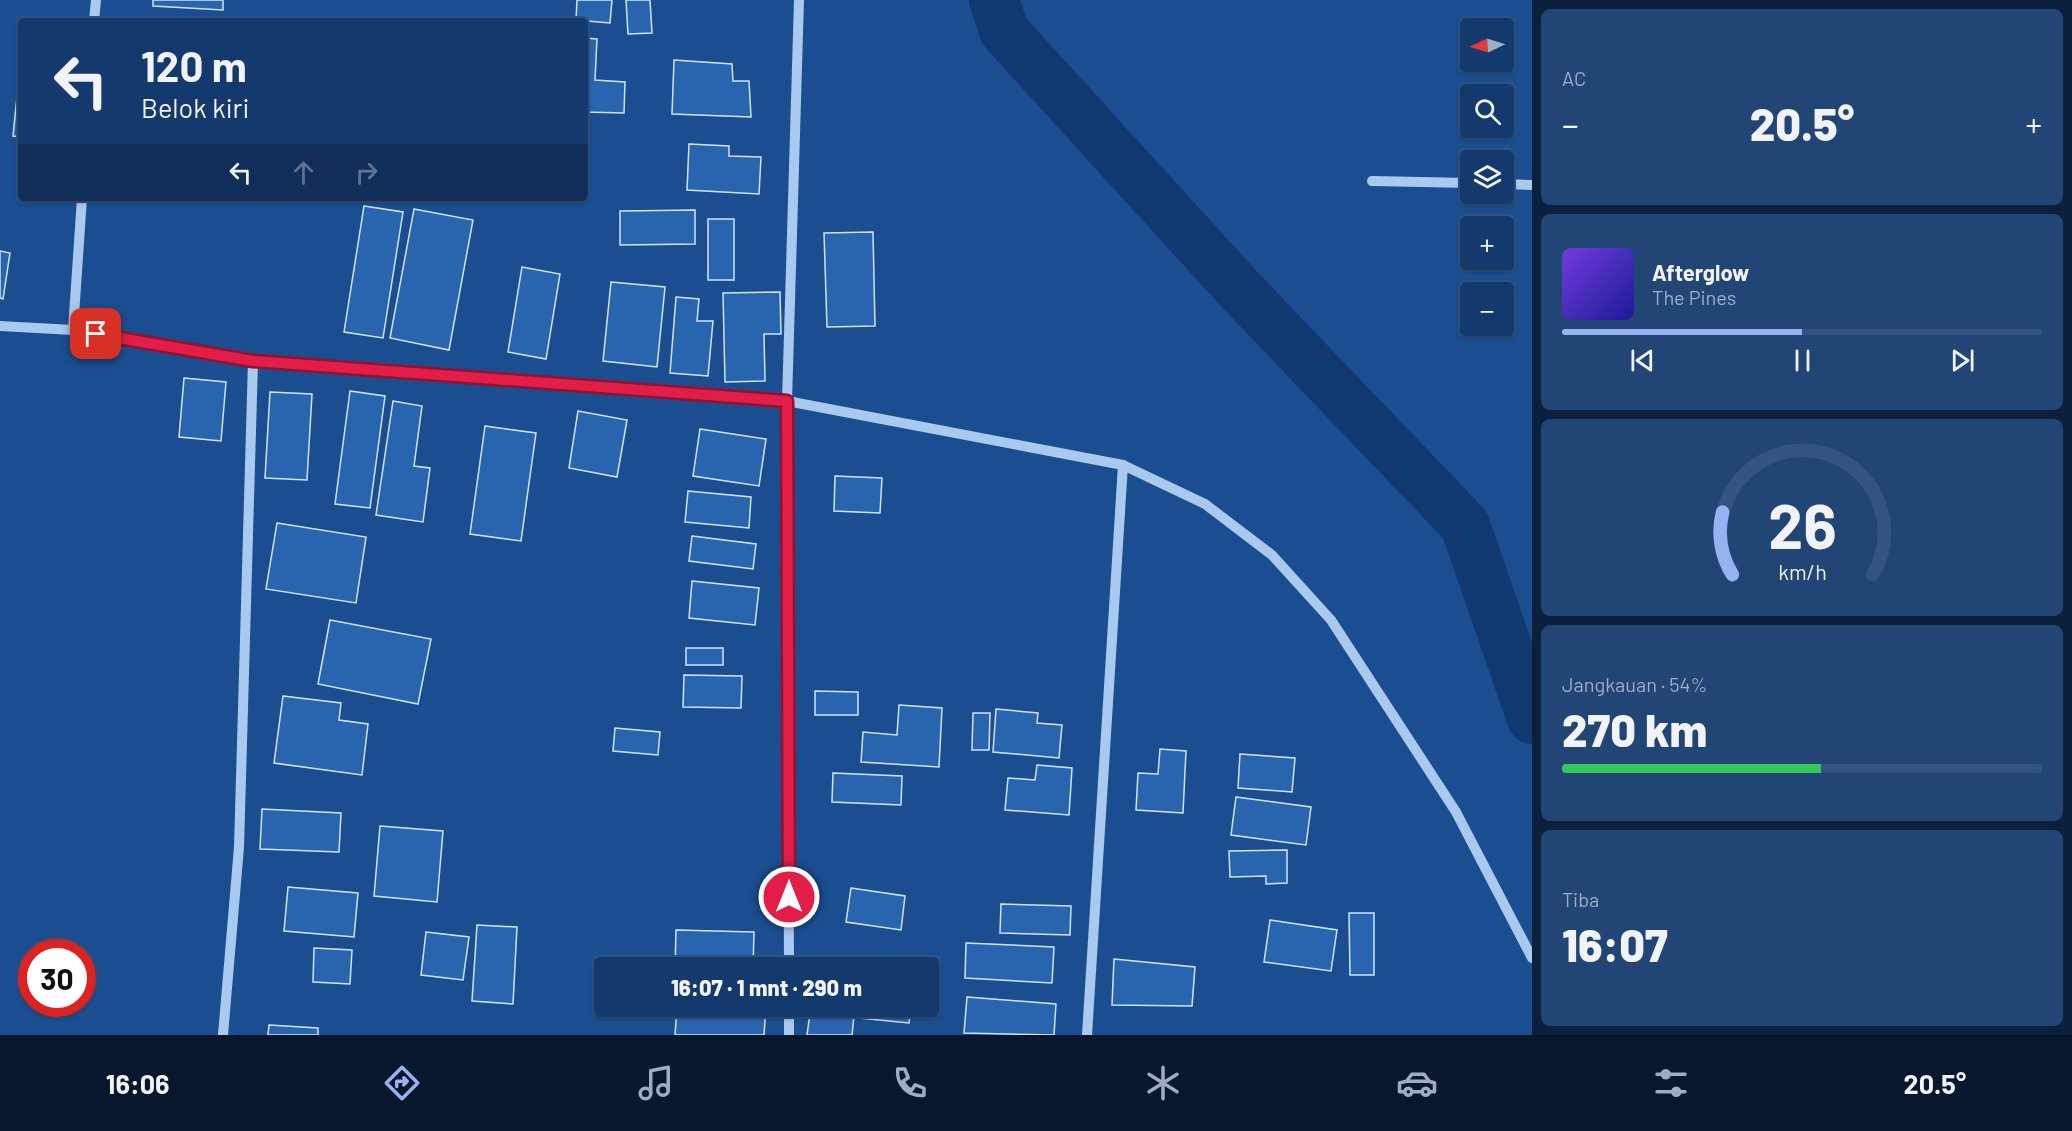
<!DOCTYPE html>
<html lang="id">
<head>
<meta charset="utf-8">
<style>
  body { margin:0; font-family:Barlow,sans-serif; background:#214575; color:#f1f3f6; height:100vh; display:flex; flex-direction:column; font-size:22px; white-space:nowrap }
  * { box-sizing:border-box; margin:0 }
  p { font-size:20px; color:#9dadc2 }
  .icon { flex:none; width:33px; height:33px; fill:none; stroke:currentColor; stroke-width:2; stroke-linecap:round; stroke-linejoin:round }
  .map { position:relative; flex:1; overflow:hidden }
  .details { display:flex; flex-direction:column; gap:9px; padding:9px; background:#0b203c; width:540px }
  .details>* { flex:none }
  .top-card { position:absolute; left:18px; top:18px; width:570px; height:183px; border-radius:6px; box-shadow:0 2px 4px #0004,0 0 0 2px #335480; background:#143a6d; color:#f1f3f6; overflow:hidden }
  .needle { width:39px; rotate:266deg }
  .fabs { position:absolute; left:1460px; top:18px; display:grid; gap:12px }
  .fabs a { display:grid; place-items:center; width:54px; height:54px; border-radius:6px; background:#143a6d; box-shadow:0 2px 4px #0004,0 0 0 2px #335480; font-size:30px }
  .speed { position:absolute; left:18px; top:939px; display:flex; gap:12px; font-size:30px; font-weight:700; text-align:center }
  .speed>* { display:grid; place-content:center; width:78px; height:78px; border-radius:50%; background:#143a6d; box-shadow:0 2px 4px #0004,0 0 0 2px #335480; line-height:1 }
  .speed .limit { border:9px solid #d22; background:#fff; color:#111 }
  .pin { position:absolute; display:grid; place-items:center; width:51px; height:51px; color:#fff; margin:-26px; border-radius:12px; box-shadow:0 3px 9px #0006 }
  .me { position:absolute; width:66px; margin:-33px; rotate:0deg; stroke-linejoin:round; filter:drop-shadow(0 0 4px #0008) }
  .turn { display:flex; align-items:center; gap:21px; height:126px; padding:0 24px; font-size:27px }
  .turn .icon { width:78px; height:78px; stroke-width:2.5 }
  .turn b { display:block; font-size:42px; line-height:51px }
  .lanes { display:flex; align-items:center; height:57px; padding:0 24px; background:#0003; justify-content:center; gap:30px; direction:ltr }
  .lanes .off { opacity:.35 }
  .big { font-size:45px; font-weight:800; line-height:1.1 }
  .details .tile { flex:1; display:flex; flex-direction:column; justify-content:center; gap:9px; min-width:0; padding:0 21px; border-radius:9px; background:#214575 }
  .details .dial { align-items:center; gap:0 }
  .dial svg { height:156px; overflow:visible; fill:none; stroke:#335480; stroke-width:7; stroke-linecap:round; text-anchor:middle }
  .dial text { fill:#f1f3f6; stroke:none }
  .song { display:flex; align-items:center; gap:18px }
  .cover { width:72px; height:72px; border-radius:9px; background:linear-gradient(135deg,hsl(260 70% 55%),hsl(240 70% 35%)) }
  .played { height:6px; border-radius:3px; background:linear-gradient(90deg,#95b2f1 50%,#335480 50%) }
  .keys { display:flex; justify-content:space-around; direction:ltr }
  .heat { display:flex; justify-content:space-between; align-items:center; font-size:33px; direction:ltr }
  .charge { height:9px; border-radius:4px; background:linear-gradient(90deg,#34c759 54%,#335480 0) }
  .trip { position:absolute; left:594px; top:957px; width:345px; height:60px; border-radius:6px; background:#143a6d; box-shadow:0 2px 4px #0004,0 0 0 2px #335480; font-weight:800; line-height:60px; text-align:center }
  .dock { display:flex; height:96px; justify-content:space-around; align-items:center; background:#08172c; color:#9dadc2 }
  .dock .icon { width:42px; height:42px }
  .dock .active { color:#95b2f1 }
  .dock b { font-size:27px; color:#f1f3f6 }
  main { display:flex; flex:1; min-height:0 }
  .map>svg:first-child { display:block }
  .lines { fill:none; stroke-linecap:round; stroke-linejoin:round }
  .river { stroke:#12396f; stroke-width:50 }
  .building { fill:#2965af; stroke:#d0e3fa; stroke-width:1.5 }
  .minor { stroke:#aac9ef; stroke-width:10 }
  .route-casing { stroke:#92132f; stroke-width:15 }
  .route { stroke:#e11d48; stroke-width:10 }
</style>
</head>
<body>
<main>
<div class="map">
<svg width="1532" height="1035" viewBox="0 0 1532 1035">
  <rect width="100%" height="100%" fill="#1a4e91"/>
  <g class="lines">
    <polyline class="river" points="994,0 1004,31 1240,290 1465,525 1532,719"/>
  </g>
  <g class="building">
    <polygon points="153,0 223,0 223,10 153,6"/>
    <polygon points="577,0 612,0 610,23 576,20"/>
    <polygon points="626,0 650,0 652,33 628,34"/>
    <polygon points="585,38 597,39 595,80 625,82 624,113 585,112"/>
    <polygon points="674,60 732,64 733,81 749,81 751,117 672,114"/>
    <polygon points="20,67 21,67 21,137 13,136"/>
    <polygon points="689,144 729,146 729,156 761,157 759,194 687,190"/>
    <polygon points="364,206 403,212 383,338 344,332"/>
    <polygon points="414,209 473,220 449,350 390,338"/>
    <polygon points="695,210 695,244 620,245 620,211"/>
    <rect x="708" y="219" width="26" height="61"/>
    <polygon points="873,232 875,326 827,327 824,233"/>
    <polygon points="0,251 10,253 3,299 0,298"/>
    <polygon points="522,267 560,274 546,359 508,352"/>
    <polygon points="611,282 665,287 657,367 603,361"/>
    <polygon points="780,292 781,334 764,334 765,381 725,382 723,293"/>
    <polygon points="676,297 699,299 697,321 713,321 708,376 670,373"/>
    <polygon points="184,378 226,382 221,441 179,437"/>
    <polygon points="350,391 385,396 370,508 335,504"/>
    <polygon points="270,392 312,394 307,480 265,478"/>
    <polygon points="393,401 422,406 414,466 430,468 423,522 376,515"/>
    <polygon points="578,411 627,420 617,477 569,468"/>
    <polygon points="485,426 536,433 521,541 470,534"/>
    <polygon points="700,429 766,439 759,486 693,476"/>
    <polygon points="835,476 882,478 880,513 834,511"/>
    <polygon points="688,491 751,497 749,528 685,522"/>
    <polygon points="277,523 366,537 356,603 266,589"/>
    <polygon points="692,536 756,544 753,569 689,561"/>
    <polygon points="692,581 759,588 755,625 689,618"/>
    <polygon points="330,620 431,639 418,704 318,684"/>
    <rect x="686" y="648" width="37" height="17"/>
    <polygon points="684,675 742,676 741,708 683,707"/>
    <polygon points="815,691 858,692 858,715 815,715"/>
    <polygon points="283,696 341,703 339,720 368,724 362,775 274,763"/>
    <polygon points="899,705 942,708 939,767 861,762 863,732 897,735"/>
    <polygon points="996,709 1038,713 1037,723 1062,725 1059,758 993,752"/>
    <polygon points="973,713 990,713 989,750 972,750"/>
    <polygon points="615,728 660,732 658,755 613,751"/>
    <polygon points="1160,749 1186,751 1183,813 1136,810 1138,773 1158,774"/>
    <polygon points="1240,754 1295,758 1292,792 1238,788"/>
    <polygon points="1037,765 1072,768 1069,815 1005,810 1008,778 1035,780"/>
    <polygon points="833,773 902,776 901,805 832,802"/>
    <polygon points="1236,797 1311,807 1306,845 1231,835"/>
    <polygon points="262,809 341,813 339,852 260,849"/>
    <polygon points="380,826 443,831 437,902 374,896"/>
    <polygon points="1287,850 1287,883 1266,884 1266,876 1230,877 1229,851"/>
    <polygon points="288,887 358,893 354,937 284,931"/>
    <polygon points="851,888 905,896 901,930 846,922"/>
    <polygon points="1001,904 1071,906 1070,935 1000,933"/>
    <polygon points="1349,913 1374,913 1374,975 1350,975"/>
    <polygon points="1270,920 1337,930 1331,971 1264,962"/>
    <polygon points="477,925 517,927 513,1004 472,1001"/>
    <polygon points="676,930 754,932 753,968 675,968"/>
    <polygon points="426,932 469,937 463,980 421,975"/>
    <polygon points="966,943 1054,947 1052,983 965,978"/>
    <polygon points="314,948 352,950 350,984 313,982"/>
    <polygon points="1114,959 1195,967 1192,1006 1112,1005"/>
    <polygon points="871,961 915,965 915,968 870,968"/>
    <polygon points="967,997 1056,1004 1054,1035 964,1033"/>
    <polygon points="677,1006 766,1006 764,1035 675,1035"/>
    <polygon points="811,1006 855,1006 852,1035 807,1035"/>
    <polygon points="860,1006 911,1006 909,1023 859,1018"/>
    <polygon points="269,1025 318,1028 318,1035 268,1035"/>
  </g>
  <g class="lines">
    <g class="minor">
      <polyline points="94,21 96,0"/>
      <polyline points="1372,181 1470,183"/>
      <polyline points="1503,184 1532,185"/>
      <polyline points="0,326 73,330 253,361 787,401 1123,465 1205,504 1272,555 1331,620 1456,812 1532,958"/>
      <polyline points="73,330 82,198"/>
      <polyline points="789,968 787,401 799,0"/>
      <polyline points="789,1006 789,1035"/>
      <polyline points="223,1035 239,847 253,361"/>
      <polyline points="1087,1035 1123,465"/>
    </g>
  </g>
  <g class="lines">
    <defs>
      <polyline id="route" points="96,334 253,361 787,401 789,897"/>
    </defs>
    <use href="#route" class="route-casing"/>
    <use href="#route" class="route"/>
  </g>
</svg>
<div class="fabs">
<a><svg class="needle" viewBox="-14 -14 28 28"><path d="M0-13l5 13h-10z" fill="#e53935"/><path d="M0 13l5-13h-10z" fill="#9dadc2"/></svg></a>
<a><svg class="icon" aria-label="search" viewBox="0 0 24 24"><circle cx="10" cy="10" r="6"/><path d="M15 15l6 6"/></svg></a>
<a><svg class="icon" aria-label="layers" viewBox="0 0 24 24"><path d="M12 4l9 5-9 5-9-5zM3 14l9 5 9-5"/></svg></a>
<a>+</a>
<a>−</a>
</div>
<div class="speed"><div class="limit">30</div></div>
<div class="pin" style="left:96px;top:334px;background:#d93025"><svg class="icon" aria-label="arrive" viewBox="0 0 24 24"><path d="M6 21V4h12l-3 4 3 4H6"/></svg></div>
<svg class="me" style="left:789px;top:897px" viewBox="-20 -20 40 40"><circle r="17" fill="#e11d48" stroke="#fff" stroke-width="3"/><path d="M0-11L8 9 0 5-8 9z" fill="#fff"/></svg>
<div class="trip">16:07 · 1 mnt · 290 m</div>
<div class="top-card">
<div class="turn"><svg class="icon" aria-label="left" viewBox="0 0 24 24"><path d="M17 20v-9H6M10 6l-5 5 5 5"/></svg><div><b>120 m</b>Belok kiri</div></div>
<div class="lanes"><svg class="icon" aria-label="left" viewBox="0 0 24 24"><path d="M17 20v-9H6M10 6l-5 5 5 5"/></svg><svg class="icon off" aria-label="ahead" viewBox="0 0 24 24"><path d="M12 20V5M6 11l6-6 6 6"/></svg><svg class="icon off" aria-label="right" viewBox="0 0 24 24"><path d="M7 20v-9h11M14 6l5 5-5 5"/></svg></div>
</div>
</div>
<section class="details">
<div class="tile"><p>AC</p>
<div class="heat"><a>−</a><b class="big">20.5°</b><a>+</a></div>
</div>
<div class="tile">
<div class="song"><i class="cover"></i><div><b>Afterglow</b><p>The Pines</p></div></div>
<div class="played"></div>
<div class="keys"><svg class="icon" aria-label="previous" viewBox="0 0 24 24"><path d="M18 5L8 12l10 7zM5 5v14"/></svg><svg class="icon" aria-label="pause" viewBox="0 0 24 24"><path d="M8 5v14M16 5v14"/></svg><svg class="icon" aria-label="next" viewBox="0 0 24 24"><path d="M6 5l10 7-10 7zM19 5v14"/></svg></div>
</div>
<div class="tile dial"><svg viewBox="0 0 100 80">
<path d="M14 69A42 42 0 1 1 86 69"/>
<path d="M14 69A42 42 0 0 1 9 37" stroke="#95b2f1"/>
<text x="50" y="56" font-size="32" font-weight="700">26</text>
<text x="50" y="72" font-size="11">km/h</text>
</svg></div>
<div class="tile"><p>Jangkauan · 54%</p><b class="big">270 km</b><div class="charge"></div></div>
<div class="tile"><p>Tiba</p><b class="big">16:07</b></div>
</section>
</main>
<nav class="dock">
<b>16:06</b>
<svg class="icon active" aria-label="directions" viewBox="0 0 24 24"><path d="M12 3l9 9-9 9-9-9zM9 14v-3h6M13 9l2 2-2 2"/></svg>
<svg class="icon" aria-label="music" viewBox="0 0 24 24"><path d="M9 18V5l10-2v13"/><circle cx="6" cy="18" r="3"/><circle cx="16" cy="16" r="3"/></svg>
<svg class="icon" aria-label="phone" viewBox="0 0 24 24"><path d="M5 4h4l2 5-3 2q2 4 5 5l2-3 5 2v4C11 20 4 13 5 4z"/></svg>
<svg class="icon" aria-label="climate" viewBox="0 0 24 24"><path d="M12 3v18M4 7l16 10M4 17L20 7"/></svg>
<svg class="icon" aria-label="car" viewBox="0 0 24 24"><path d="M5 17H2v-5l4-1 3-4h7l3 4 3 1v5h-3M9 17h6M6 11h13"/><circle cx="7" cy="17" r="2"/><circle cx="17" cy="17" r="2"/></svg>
<svg class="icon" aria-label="filters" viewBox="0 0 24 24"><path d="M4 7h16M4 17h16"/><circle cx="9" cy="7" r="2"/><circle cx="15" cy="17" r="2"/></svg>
<b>20.5°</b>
</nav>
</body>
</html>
